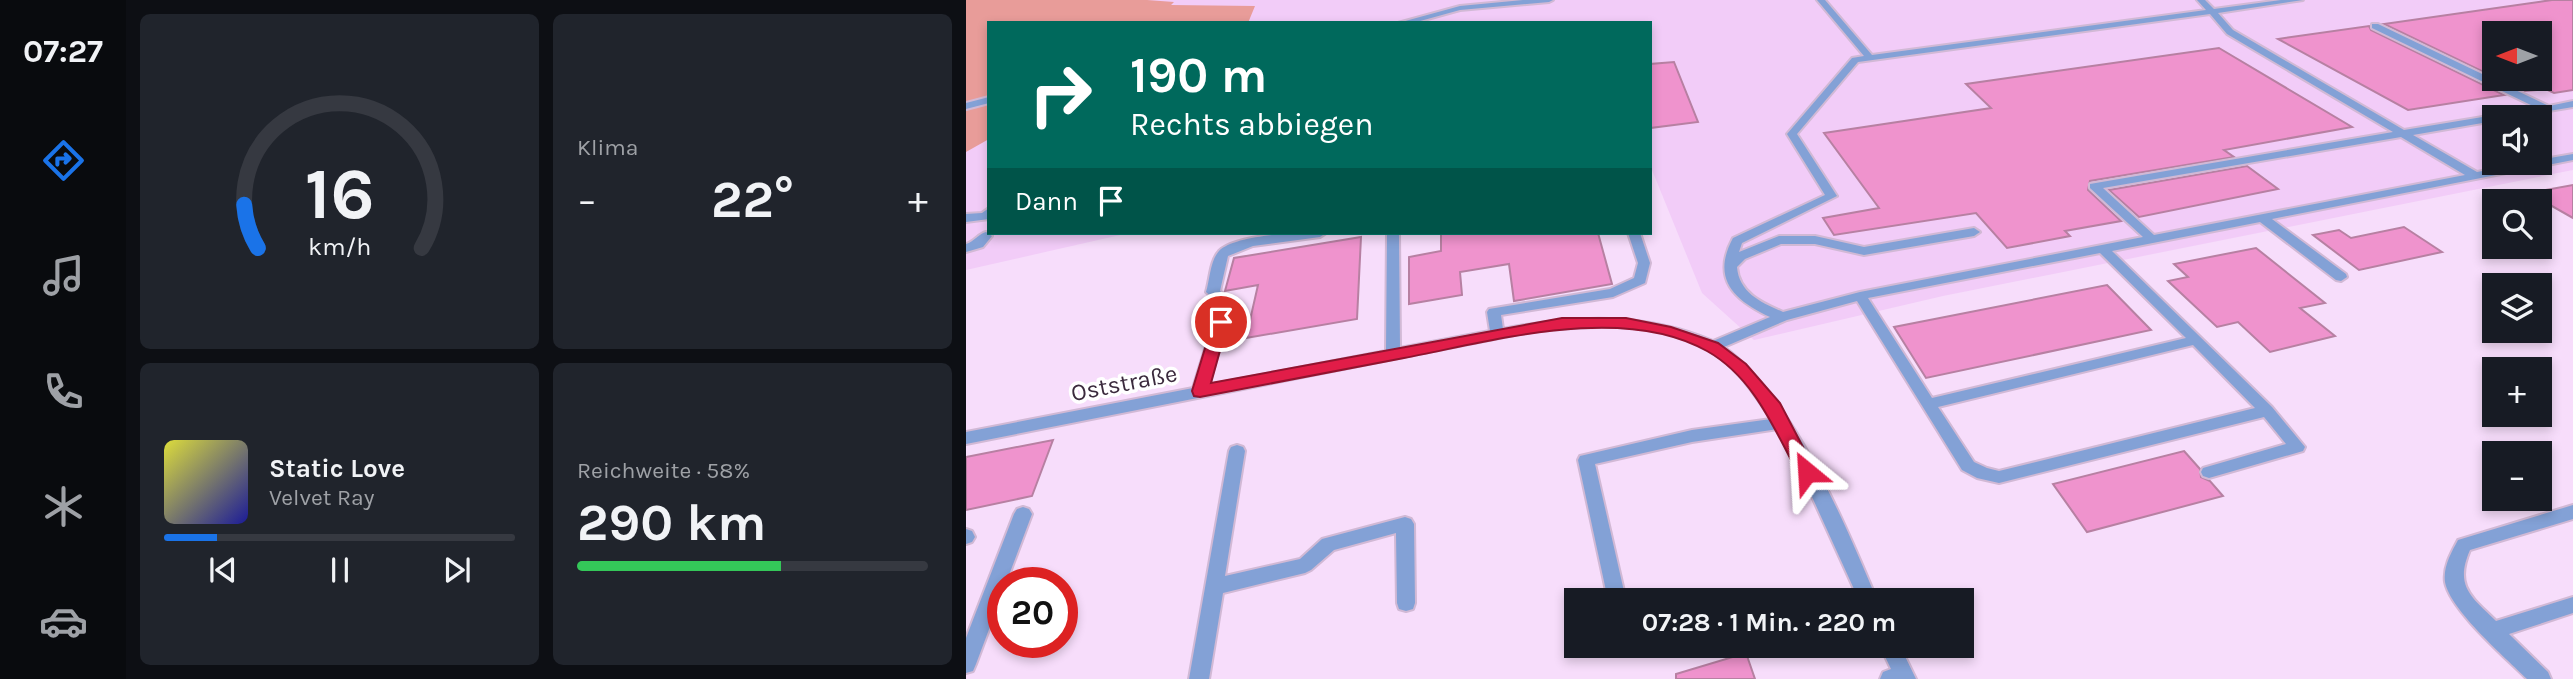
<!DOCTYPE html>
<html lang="de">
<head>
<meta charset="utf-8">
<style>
  body { margin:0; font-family:Karla,sans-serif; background:#20242c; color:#f1f3f6; height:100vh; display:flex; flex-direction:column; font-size:26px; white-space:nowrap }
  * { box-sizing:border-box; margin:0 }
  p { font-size:23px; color:#9ea1a6 }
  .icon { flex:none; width:38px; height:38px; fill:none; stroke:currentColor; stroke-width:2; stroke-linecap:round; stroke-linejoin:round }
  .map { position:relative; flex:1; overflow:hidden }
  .details { display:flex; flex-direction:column; gap:14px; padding:14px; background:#0d0f14; width:840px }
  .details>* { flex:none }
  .guide { position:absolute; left:21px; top:21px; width:665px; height:214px; border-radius:0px; box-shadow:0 4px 10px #0003; background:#00695c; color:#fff; overflow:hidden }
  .needle { width:46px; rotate:270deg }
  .tools { position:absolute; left:1516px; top:21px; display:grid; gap:14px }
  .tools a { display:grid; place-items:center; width:70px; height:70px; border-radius:0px; background:#171b24; box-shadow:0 4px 10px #0003; font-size:35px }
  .speed { position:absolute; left:21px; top:567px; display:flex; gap:14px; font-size:35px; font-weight:700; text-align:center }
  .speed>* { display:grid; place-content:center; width:91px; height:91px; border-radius:50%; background:#171b24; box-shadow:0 4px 10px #0003; line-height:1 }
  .speed .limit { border:10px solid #d22; background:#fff; color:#111 }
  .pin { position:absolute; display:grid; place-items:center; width:60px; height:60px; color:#fff; margin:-30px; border:4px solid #fff; border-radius:50%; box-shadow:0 2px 7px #0007 }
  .me { position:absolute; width:77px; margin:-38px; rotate:333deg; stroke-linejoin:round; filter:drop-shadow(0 0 5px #0008) }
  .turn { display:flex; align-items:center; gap:24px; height:147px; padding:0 28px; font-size:32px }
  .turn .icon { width:91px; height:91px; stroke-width:2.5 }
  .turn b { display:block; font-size:49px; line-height:60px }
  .then { display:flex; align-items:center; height:66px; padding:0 28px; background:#0003; gap:14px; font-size:26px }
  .big { font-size:52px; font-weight:700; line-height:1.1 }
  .details .widget { flex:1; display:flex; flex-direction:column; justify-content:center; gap:10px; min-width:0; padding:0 24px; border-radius:10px; background:#20242c }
  .details .dial { align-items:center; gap:0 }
  .dial svg { height:182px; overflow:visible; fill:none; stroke:#363941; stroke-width:7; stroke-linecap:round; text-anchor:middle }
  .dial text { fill:#f1f3f6; stroke:none }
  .song { display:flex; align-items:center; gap:21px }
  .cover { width:84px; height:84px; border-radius:10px; background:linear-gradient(135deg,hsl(60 70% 55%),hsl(240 70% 35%)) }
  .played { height:7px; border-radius:4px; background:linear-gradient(90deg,#1a73e8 15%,#363941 15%) }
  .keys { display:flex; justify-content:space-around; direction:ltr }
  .heat { display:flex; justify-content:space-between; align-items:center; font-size:38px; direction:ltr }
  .charge { height:10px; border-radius:5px; background:linear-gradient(90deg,#34c759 58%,#363941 0) }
  .details .tiles { flex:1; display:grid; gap:14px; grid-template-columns:repeat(2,1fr) }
  .trip { position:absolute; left:598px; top:588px; width:410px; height:70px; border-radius:0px; background:#171b24; box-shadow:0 4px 10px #0003; font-weight:700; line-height:70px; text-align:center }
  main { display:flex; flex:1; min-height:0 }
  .dock { display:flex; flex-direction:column; width:126px; justify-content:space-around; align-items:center; background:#090b0e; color:#9ea1a6 }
  .dock .icon { width:49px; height:49px }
  .dock .selected { color:#1a73e8 }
  .dock b { font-size:32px; color:#f1f3f6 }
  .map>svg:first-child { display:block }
  .built { fill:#f2ccf8; fill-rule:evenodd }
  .green { fill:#e89c99 }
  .building { fill:#ef93cd; stroke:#b780a2; stroke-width:2 }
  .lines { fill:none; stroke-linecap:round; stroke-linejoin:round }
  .service-casing { stroke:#d1b9d5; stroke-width:4 }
  .service { fill:#83a1d6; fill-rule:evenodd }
  .route { fill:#e11d48; stroke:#92132f; stroke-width:2 }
  .labels { text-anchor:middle; stroke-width:7; stroke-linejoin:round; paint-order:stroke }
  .street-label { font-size:24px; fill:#3b2a3d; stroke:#fff }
</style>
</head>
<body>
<main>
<nav class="dock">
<b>07:27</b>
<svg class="icon selected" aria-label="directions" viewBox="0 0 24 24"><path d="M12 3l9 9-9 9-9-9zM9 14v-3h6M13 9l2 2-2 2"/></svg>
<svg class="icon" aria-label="music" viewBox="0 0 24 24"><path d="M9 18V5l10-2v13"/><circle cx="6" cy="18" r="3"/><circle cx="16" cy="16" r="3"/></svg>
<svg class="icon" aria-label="phone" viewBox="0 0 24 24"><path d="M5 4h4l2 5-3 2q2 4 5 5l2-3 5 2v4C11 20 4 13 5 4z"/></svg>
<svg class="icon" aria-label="climate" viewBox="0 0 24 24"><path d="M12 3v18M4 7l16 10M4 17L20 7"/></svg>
<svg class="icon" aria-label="car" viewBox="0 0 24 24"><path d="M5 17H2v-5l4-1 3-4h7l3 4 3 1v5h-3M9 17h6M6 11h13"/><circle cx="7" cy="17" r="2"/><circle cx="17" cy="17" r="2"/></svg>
</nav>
<section class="details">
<div class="tiles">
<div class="widget dial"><svg viewBox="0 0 100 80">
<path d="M14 69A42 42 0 1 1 86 69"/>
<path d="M14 69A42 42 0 0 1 8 50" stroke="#1a73e8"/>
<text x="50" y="56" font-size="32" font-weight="700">16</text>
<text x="50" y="72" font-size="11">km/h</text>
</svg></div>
<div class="widget"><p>Klima</p>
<div class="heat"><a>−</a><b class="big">22°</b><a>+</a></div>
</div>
<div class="widget">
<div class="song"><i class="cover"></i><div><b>Static Love</b><p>Velvet Ray</p></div></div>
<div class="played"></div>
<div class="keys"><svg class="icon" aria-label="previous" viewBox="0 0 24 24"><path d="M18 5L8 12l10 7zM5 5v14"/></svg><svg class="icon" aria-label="pause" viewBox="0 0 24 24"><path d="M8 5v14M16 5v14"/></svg><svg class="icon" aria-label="next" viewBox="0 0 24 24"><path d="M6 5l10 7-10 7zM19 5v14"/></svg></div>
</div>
<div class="widget"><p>Reichweite · 58%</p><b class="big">290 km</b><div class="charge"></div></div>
</div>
</section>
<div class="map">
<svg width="1607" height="679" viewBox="0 0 1607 679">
  <rect width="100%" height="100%" fill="#f7ddfb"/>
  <path class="built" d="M0,0H1607V170L977,296L788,340L736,293L684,165V23H23V233H163L0,270ZM1528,33H1573V79H1528ZM1528,117H1573V163H1528Z"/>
  <polygon class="green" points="0,0 181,0 208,2 205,5 289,6 282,23 23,23 23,139 0,152"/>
  <g class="building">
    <polygon points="1586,0 1607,0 1607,90 1588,93 1573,86 1573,33 1528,33 1528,77 1418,24"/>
    <polygon points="1403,26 1405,30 1538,95 1442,110 1312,39"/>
    <polygon points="1253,48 1386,127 1258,150 1268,157 1124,181 1122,190 1155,221 1099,231 1104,236 1041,248 1010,213 868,235 857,218 913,208 858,133 1025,108 1000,84"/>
    <polygon points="708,62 732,122 684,128 684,64"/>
    <polygon points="1532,79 1569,79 1570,90 1559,91"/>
    <polygon points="1281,166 1312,189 1173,217 1143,190"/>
    <polygon points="1607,185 1607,218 1563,193"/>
    <polygon points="1438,227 1476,252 1393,270 1347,235 1373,230 1385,238"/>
    <polygon points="475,233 632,233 646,284 548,301 543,264 494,272 496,295 443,304 443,257 475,251"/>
    <polygon points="395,237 391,319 280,338 292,285 259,291 268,258"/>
    <polygon points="1290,248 1359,303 1334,308 1369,336 1304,352 1272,322 1251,327 1202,281 1222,277 1208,264"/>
    <polygon points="1141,285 1185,330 960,378 928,327"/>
    <polygon points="87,440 66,496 0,510 0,457"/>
    <polygon points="1218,451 1234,469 1235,477 1244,481 1257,496 1121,532 1087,484"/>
    <polygon points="780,653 789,679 710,679 710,674"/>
  </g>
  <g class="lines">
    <defs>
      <g id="service">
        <polygon points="557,0 587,0 583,2 494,10 447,23 432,23 494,6"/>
        <path d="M851,0H859L906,55L1240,10L1231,0H1239L1248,9L1315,0H1337L1252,13L1267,30L1438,130L1571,108L1406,28V24H1412L1583,106L1607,101V107L1548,117H1528V121L1447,135L1511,172L1561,163H1573V160L1607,154V160L1306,219L1380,274L1381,277L1375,281L1370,280L1294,222L1146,251L1306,407L1339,447L1337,451L1243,478L1237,476L1235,472L1237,468L1320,444L1298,417L1033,483L1011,478L996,470L891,301L821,320L758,347C826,397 879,523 911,600H893L847,499L812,429L726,442L629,464L660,600H642L612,460L614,456L726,430L805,419C793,401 781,382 765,367C711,317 626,324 558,333L0,444V432L227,388L253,303L240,292C244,279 244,261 253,251C270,234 337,232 360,233L354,237L287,246L262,256L254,291L267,302L243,385L420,351L421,233H433L434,348L524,331L521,312L523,309L644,289L668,278L672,263L662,233H674L684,263L679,283L647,297L535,315L537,329C608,315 679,312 747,341L804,317C768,300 745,279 767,238L859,195L821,134L886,58L898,56ZM1244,14L1261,34L1427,132L1124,184V188L1177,237L894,292L817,312C796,303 773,293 771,267L779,259L815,244H849L898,255L1008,236L1014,232L1008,228L898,247L849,236H813L773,252L776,243L871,196L831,134L892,62ZM1435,137L1499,175L1188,235L1137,188ZM1134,253L1220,338L966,398L902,298ZM1227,345L1289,408L1033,471L1021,468L1008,462L972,407Z"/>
        <polygon points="23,97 23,103 0,109 0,103"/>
        <polygon points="23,208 23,219 0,222 0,214 16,213"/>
        <path d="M20,232L26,236L17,247L0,252V244C8,242 12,234 20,232Z"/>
        <polygon points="271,445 277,447 279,451 259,576 334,559 356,539 439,517 445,519 448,524 449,603 447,609 440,611 433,609 431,603 430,533 368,550 345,570 339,573 257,593 243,679 223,679 263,451 265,447"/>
        <path d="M1607,505V519L1504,550C1488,587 1506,597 1530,621L1607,597V613L1543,634L1582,672L1585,679H1561C1540,658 1484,610 1479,582C1477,567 1485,553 1492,540Z"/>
        <polygon points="57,507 63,509 66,514 40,583 37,583 37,592 10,664 7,671 0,673 0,638 48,514 51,509"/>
        <polygon points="0,529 6,531 9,537 6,542 0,544"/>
        <polygon points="914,646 934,646 950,679 914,679 917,672 925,669"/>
      </g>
    </defs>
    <use href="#service" class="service-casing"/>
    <use href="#service" class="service"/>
  </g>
  <path class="route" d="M255,317L262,322L245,383L596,318H660L705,327L752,343L780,364L814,403L850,472L847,477H834C809,431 789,378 741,351C656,303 528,341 438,358C370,371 302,384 234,397L228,396L226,391L247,322Z"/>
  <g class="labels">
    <g class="street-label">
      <text transform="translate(158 383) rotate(-11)" y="8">Oststraße</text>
    </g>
  </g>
</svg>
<div class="tools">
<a><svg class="needle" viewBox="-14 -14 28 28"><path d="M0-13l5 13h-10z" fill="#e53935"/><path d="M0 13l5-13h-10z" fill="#9ea1a6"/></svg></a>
<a><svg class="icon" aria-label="sound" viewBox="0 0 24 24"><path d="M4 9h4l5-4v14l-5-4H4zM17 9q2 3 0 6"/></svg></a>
<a><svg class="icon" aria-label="search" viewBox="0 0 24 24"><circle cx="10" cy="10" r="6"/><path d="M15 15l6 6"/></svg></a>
<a><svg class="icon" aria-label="layers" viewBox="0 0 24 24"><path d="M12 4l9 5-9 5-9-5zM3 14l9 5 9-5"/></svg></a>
<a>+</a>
<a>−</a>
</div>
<div class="speed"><div class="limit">20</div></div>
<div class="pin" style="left:255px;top:322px;background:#d93025"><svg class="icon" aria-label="arrive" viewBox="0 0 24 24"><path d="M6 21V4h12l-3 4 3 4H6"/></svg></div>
<svg class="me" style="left:841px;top:472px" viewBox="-20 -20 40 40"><path d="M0-17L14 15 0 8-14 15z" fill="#e11d48" stroke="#fff" stroke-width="4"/></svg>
<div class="trip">07:28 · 1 Min. · 220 m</div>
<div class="guide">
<div class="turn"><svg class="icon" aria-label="right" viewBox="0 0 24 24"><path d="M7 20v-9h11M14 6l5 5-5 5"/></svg><div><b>190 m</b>Rechts abbiegen</div></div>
<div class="then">Dann<svg class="icon" aria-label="arrive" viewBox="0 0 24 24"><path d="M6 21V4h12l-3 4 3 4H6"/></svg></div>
</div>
</div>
</main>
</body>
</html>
